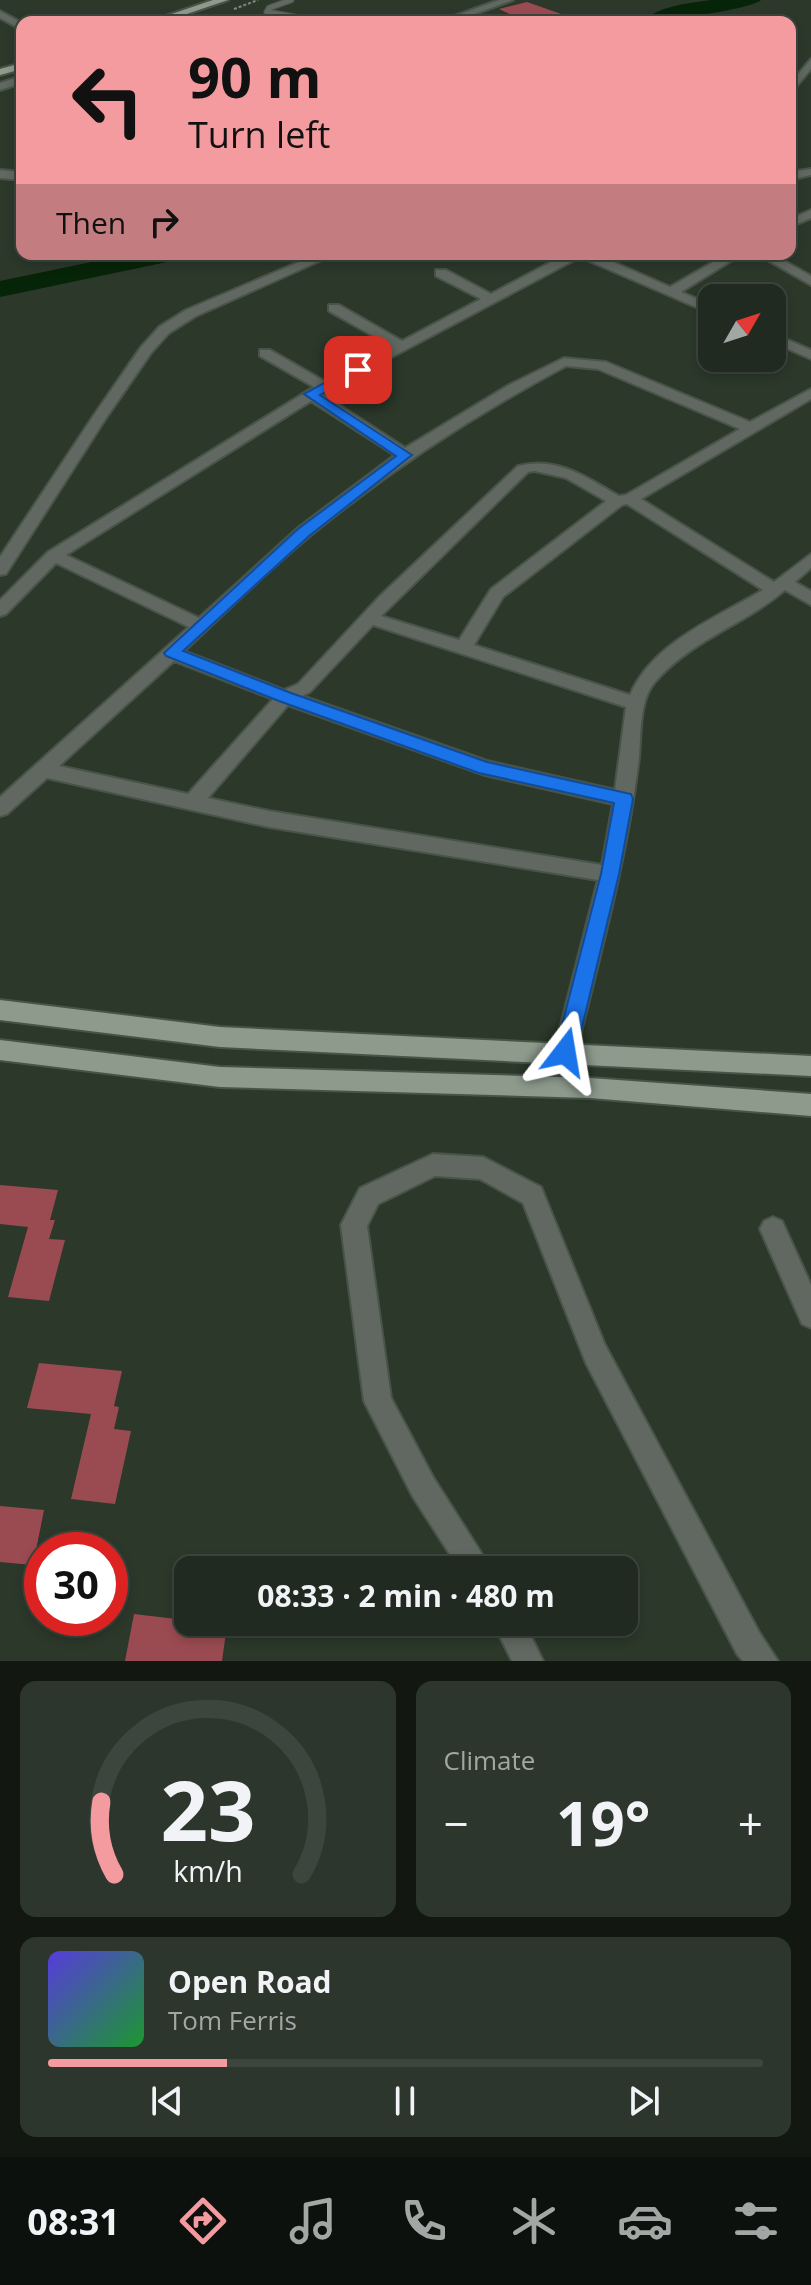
<!DOCTYPE html>
<html lang="en">
<head>
<meta charset="utf-8">
<style>
  body { margin:0; font-family:"Open Sans",sans-serif; background:#2d362d; color:#f1f3f6; height:100vh; display:flex; flex-direction:column; font-size:30px; white-space:nowrap }
  * { box-sizing:border-box; margin:0 }
  p { font-size:26px; color:#a2a7a5 }
  .icon { flex:none; width:44px; height:44px; fill:none; stroke:currentColor; stroke-width:2; stroke-linecap:round; stroke-linejoin:round }
  .map { position:relative; height:1661px; overflow:hidden }
  .sheet { display:flex; flex-direction:column; gap:20px; padding:20px; background:#121712; flex:1 }
  .sheet>* { flex:none }
  .top-card { position:absolute; left:16px; top:16px; width:780px; height:244px; border-radius:16px; box-shadow:0 4px 12px #0003,0 0 0 2px #3d463e; background:#f49b9f; color:#111; overflow:hidden }
  .needle { width:52px; rotate:51deg }
  .fabs { position:absolute; left:698px; top:284px; display:grid; gap:16px }
  .fabs a { display:grid; place-items:center; width:88px; height:88px; border-radius:16px; background:#202a20; box-shadow:0 4px 12px #0003,0 0 0 2px #3d463e; font-size:40px }
  .speed { position:absolute; left:24px; top:1532px; display:flex; gap:16px; font-size:40px; font-weight:700; text-align:center }
  .speed>* { display:grid; place-content:center; width:104px; height:104px; border-radius:50%; background:#202a20; box-shadow:0 4px 12px #0003,0 0 0 2px #3d463e; line-height:1 }
  .speed .limit { border:12px solid #d22; background:#fff; color:#111 }
  .pin { position:absolute; display:grid; place-items:center; width:68px; height:68px; color:#fff; margin:-34px; border-radius:16px; box-shadow:0 4px 12px #0006 }
  .me { position:absolute; width:88px; margin:-44px; rotate:14deg; stroke-linejoin:round; filter:drop-shadow(0 0 6px #0008) }
  .turn { display:flex; align-items:center; gap:28px; height:168px; padding:0 40px; font-size:36px }
  .turn .icon { width:104px; height:104px; stroke-width:2.5 }
  .turn b { display:block; font-size:56px; line-height:68px }
  .then { display:flex; align-items:center; height:76px; padding:0 40px; background:#0003; gap:16px; font-size:30px }
  .big { font-size:60px; font-weight:700; line-height:1.1 }
  .sheet .card { flex:1; display:flex; flex-direction:column; justify-content:center; gap:12px; min-width:0; padding:0 28px; border-radius:16px; background:#2d362d }
  .sheet .dial { align-items:center; gap:0 }
  .dial svg { height:208px; overflow:visible; fill:none; stroke:#3d463e; stroke-width:7; stroke-linecap:round; text-anchor:middle }
  .dial text { fill:#f1f3f6; stroke:none }
  .song { display:flex; align-items:center; gap:24px }
  .cover { width:96px; height:96px; border-radius:12px; background:linear-gradient(135deg,hsl(250 70% 55%),hsl(130 70% 35%)) }
  .played { height:8px; border-radius:4px; background:linear-gradient(90deg,#f49b9f 25%,#3d463e 25%) }
  .keys { display:flex; justify-content:space-around; direction:ltr }
  .heat { display:flex; justify-content:space-between; align-items:center; font-size:44px; direction:ltr }
  .sheet .tiles { flex:1; display:grid; gap:20px; grid-template-columns:1fr 1fr }
  .card:last-child { grid-column:span 2 }
  .trip { position:absolute; left:174px; top:1556px; width:464px; height:80px; border-radius:16px; background:#202a20; box-shadow:0 4px 12px #0003,0 0 0 2px #3d463e; font-weight:700; line-height:80px; text-align:center }
  .menu { display:flex; height:128px; justify-content:space-around; align-items:center; background:#0d110d; color:#a2a7a5 }
  .menu .icon { width:56px; height:56px }
  .menu .current { color:#f49b9f }
  .menu b { font-size:36px; color:#f1f3f6 }
  .map>svg:first-child { display:block }
  .lines { fill:none; stroke-linecap:round; stroke-linejoin:round }
  .river { fill:#062407; fill-rule:evenodd }
  .building { fill:#9a4b51 }
  .service-casing { stroke:#485447; stroke-width:7 }
  .minor-casing { stroke:#485447; stroke-width:4 }
  .primary-casing { stroke:#485447; stroke-width:4 }
  .path { stroke:#808a7f; stroke-width:2; stroke-dasharray:3 2; stroke-linecap:butt }
  .service { stroke:#616761; stroke-width:5 }
  .minor { fill:#616761; fill-rule:evenodd }
  .primary { fill:#8d9a8c; fill-rule:evenodd }
  .route { fill:#1a73e8; stroke:#114b97; stroke-width:2 }
</style>
</head>
<body>
<div class="map">
<svg width="811" height="1661" viewBox="0 0 811 1661">
  <rect width="100%" height="100%" fill="#2b382a"/>
  <g class="lines">
    <g class="river">
      <path d="M711,0H761C753,9 659,22 642,22C657,6 690,3 711,0Z"/>
      <polygon points="130,254 180,254 176,259 167,262 0,297 0,281"/>
    </g>
  </g>
  <g class="building">
    <polygon points="527,2 564,15 526,22 499,9"/>
    <polygon points="0,1185 58,1190 50,1220 55,1220 49,1239 65,1240 49,1301 8,1297 28,1227 0,1224"/>
    <polygon points="39,1363 122,1371 114,1406 119,1407 114,1429 131,1431 115,1504 71,1499 91,1414 27,1408"/>
    <polygon points="0,1506 44,1510 33,1565 0,1562"/>
    <polygon points="134,1614 227,1625 222,1661 125,1661"/>
  </g>
  <g class="lines">
    <defs>
      <g id="service">
        <polyline points="267,12 323,22"/>
        <polyline points="267,12 269,8 291,0"/>
        <polyline points="353,22 402,18 444,20"/>
      </g>
      <g id="minor">
        <polygon points="499,0 513,0 453,22 438,22"/>
        <polygon points="0,11 22,23 22,30 0,18"/>
        <polygon points="811,59 811,69 790,94 790,84"/>
        <polygon points="22,76 22,83 0,90 0,83"/>
        <polygon points="811,169 811,175 790,180 790,172"/>
        <polygon points="0,170 22,172 22,180 0,178"/>
        <polygon points="811,210 811,218 790,227 790,219"/>
        <polygon points="318,254 335,254 196,316 169,333 151,353 106,418 6,574 0,575 0,557 94,415 141,347 159,327 186,310"/>
        <path d="M566,254H595L670,287L727,254H742L681,292L712,305V314L580,257L322,394L405,448L509,385L564,358L606,362L750,422L811,389V399L641,499L774,582L811,554V568L795,582L811,591V605L785,590C744,625 691,640 655,682C639,700 641,735 639,758C627,858 600,955 576,1052L573,1059L565,1062L557,1059L554,1052L598,880L269,827L47,778L7,814L0,816V797L189,627L56,563L6,614L0,616V600L48,552L314,387L260,356V350H270L324,381L391,346L329,311V305H339L402,341L481,299L436,276V270H446L491,294ZM566,366L598,369L740,429L626,495L619,496C586,477 557,456 518,466L379,597L298,684L284,690L184,651C226,612 267,571 311,535C390,470 476,414 566,366ZM311,401L395,455L298,528L199,618L66,555ZM535,471L566,478L606,501L491,589L459,640L381,616L528,472ZM627,504L763,590C717,617 652,643 630,695L474,645L503,597L622,505ZM373,625L626,707L615,790L487,761L302,696L310,692ZM174,661L273,699L188,794L59,766ZM288,705L485,775L613,804L602,865L269,811L208,798Z"/>
        <polygon points="757,254 772,254 811,276 811,285"/>
        <polygon points="772,333 811,350 811,359 772,342"/>
        <polygon points="433,1154 483,1157 541,1187 605,1345 759,1632 778,1661 743,1661 737,1654 586,1363 523,1203 480,1179 435,1176 378,1204 367,1226 391,1398 433,1477 492,1570 460,1570 413,1497 364,1401 341,1225 360,1188"/>
        <polygon points="773,1217 782,1221 811,1285 811,1328 802,1324 760,1229 764,1221"/>
        <polygon points="493,1622 524,1622 543,1661 512,1661"/>
      </g>
      <g id="primary">
        <polygon points="213,0 228,0 163,22 148,22"/>
        <polygon points="22,63 22,69 0,75 0,69"/>
        <polygon points="0,1000 220,1027 811,1056 811,1076 220,1047 0,1020"/>
        <polygon points="0,1040 220,1067 590,1078 811,1094 811,1116 590,1098 220,1087 0,1060"/>
      </g>
    </defs>
    <use href="#service" class="service-casing"/>
    <use href="#minor" class="minor-casing"/>
    <use href="#primary" class="primary-casing"/>
    <polyline class="path" points="234,9 258,0"/>
    <use href="#service" class="service"/>
    <use href="#minor" class="minor"/>
    <use href="#primary" class="primary"/>
  </g>
  <polygon class="route" points="353,367 364,370 320,395 412,455 309,536 183,651 291,693 487,762 631,794 633,799 619,874 576,1052 573,1058 565,1061 558,1058 555,1052 601,874 614,803 479,773 279,701 166,656 164,653 298,529 396,456 304,394"/>
</svg>
<div class="fabs">
<a><svg class="needle" viewBox="-14 -14 28 28"><path d="M0-13l5 13h-10z" fill="#e53935"/><path d="M0 13l5-13h-10z" fill="#a2a7a5"/></svg></a>
</div>
<div class="speed"><div class="limit">30</div></div>
<div class="pin" style="left:358px;top:370px;background:#d93025"><svg class="icon" aria-label="arrive" viewBox="0 0 24 24"><path d="M6 21V4h12l-3 4 3 4H6"/></svg></div>
<svg class="me" style="left:565px;top:1052px" viewBox="-20 -20 40 40"><path d="M0-17L14 15 0 8-14 15z" fill="#1a73e8" stroke="#fff" stroke-width="4"/></svg>
<div class="trip">08:33 · 2 min · 480 m</div>
<div class="top-card">
<div class="turn"><svg class="icon" aria-label="left" viewBox="0 0 24 24"><path d="M17 20v-9H6M10 6l-5 5 5 5"/></svg><div><b>90 m</b>Turn left</div></div>
<div class="then">Then<svg class="icon" aria-label="right" viewBox="0 0 24 24"><path d="M7 20v-9h11M14 6l5 5-5 5"/></svg></div>
</div>
</div>
<section class="sheet">
<div class="tiles">
<div class="card dial"><svg viewBox="0 0 100 80">
<path d="M14 69A42 42 0 1 1 86 69"/>
<path d="M14 69A42 42 0 0 1 9 41" stroke="#f49b9f"/>
<text x="50" y="56" font-size="32" font-weight="700">23</text>
<text x="50" y="72" font-size="11">km/h</text>
</svg></div>
<div class="card"><p>Climate</p>
<div class="heat"><a>−</a><b class="big">19°</b><a>+</a></div>
</div>
<div class="card">
<div class="song"><i class="cover"></i><div><b>Open Road</b><p>Tom Ferris</p></div></div>
<div class="played"></div>
<div class="keys"><svg class="icon" aria-label="previous" viewBox="0 0 24 24"><path d="M18 5L8 12l10 7zM5 5v14"/></svg><svg class="icon" aria-label="pause" viewBox="0 0 24 24"><path d="M8 5v14M16 5v14"/></svg><svg class="icon" aria-label="next" viewBox="0 0 24 24"><path d="M6 5l10 7-10 7zM19 5v14"/></svg></div>
</div>
</div>
</section>
<nav class="menu">
<b>08:31</b>
<svg class="icon current" aria-label="directions" viewBox="0 0 24 24"><path d="M12 3l9 9-9 9-9-9zM9 14v-3h6M13 9l2 2-2 2"/></svg>
<svg class="icon" aria-label="music" viewBox="0 0 24 24"><path d="M9 18V5l10-2v13"/><circle cx="6" cy="18" r="3"/><circle cx="16" cy="16" r="3"/></svg>
<svg class="icon" aria-label="phone" viewBox="0 0 24 24"><path d="M5 4h4l2 5-3 2q2 4 5 5l2-3 5 2v4C11 20 4 13 5 4z"/></svg>
<svg class="icon" aria-label="climate" viewBox="0 0 24 24"><path d="M12 3v18M4 7l16 10M4 17L20 7"/></svg>
<svg class="icon" aria-label="car" viewBox="0 0 24 24"><path d="M5 17H2v-5l4-1 3-4h7l3 4 3 1v5h-3M9 17h6M6 11h13"/><circle cx="7" cy="17" r="2"/><circle cx="17" cy="17" r="2"/></svg>
<svg class="icon" aria-label="filters" viewBox="0 0 24 24"><path d="M4 7h16M4 17h16"/><circle cx="9" cy="7" r="2"/><circle cx="15" cy="17" r="2"/></svg>
</nav>
</body>
</html>
